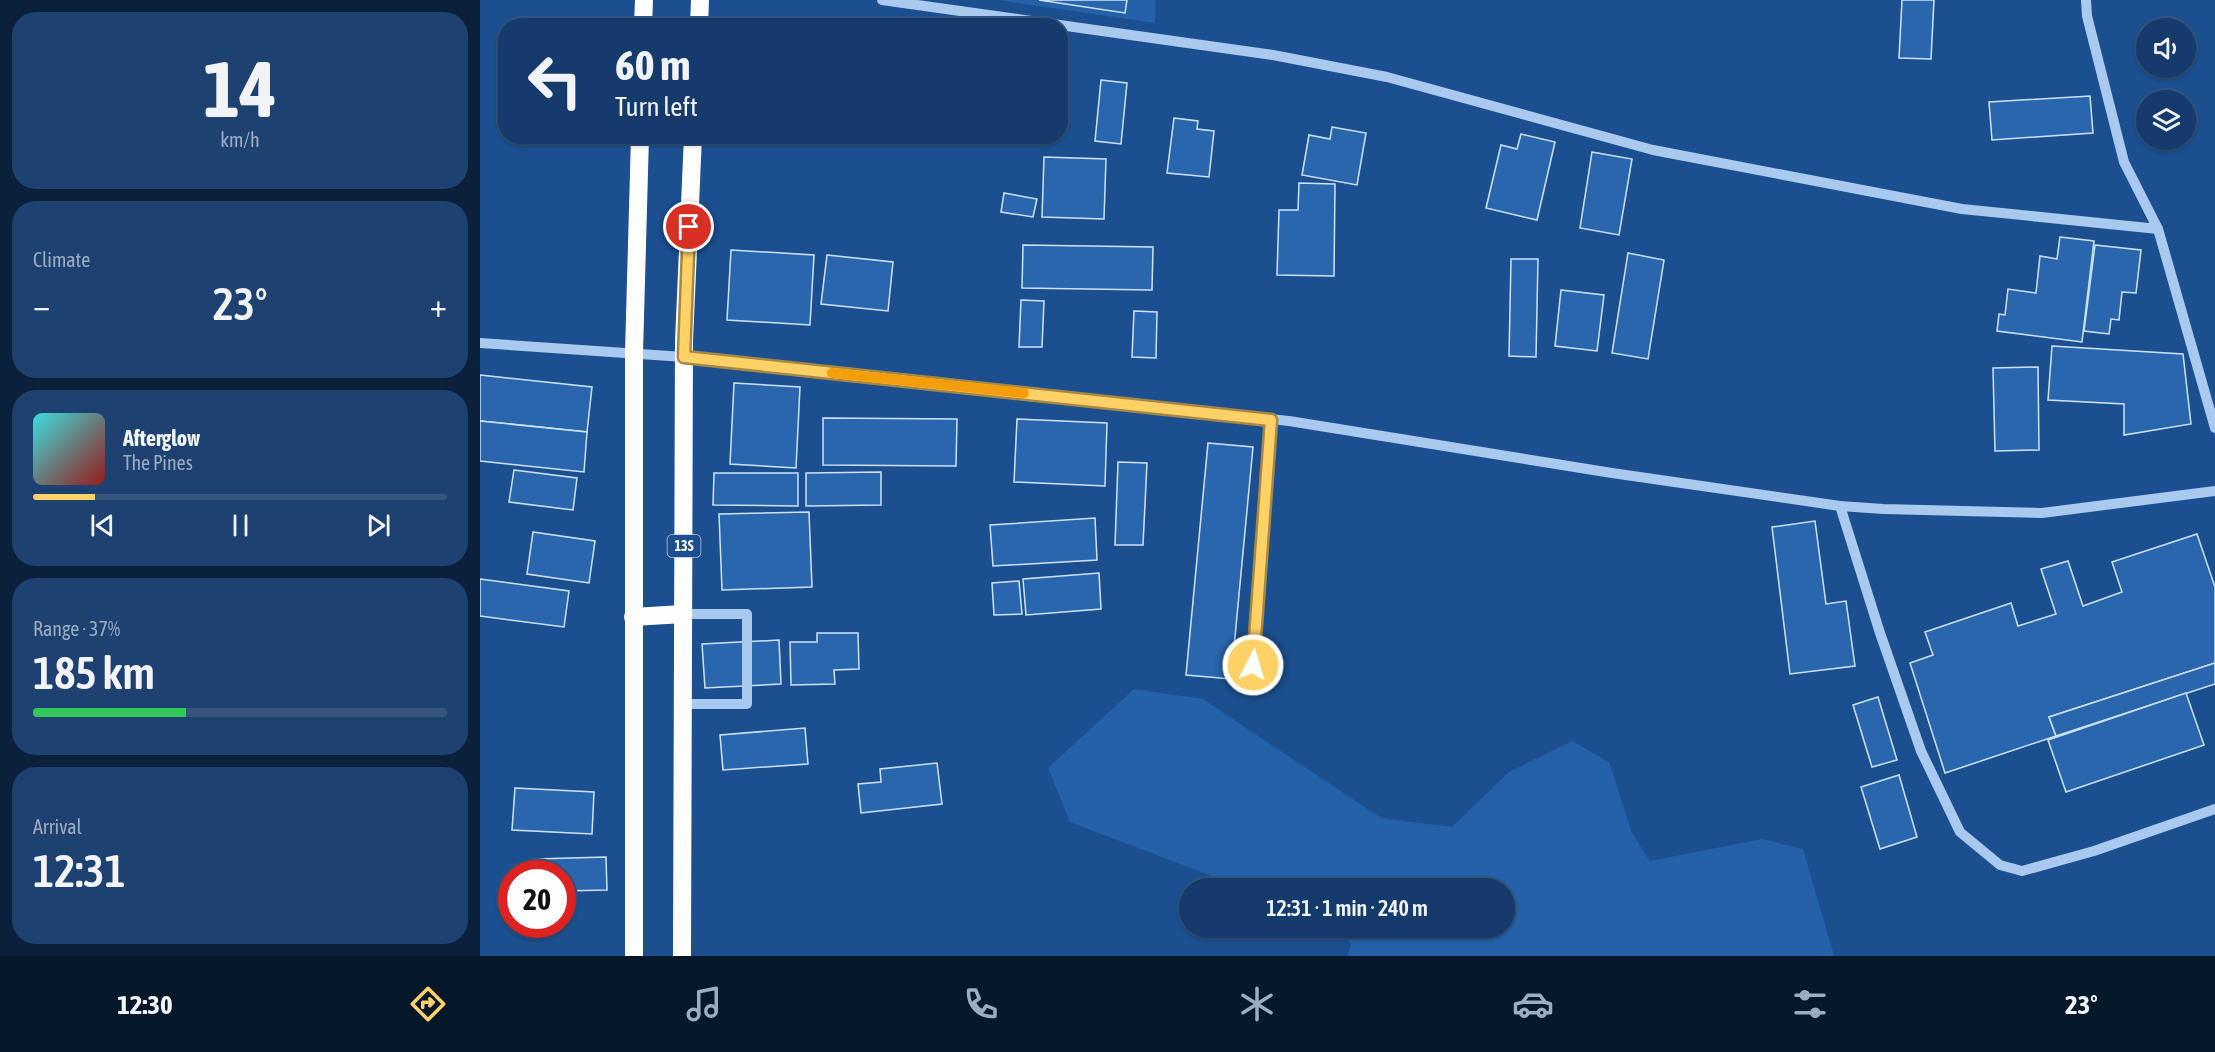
<!DOCTYPE html>
<html lang="en">
<head>
<meta charset="utf-8">
<style>
  body { margin:0; font-family:"Asap Condensed",sans-serif; background:#1d4271; color:#f1f3f6; height:100vh; display:flex; flex-direction:column; font-size:22px; white-space:nowrap }
  * { box-sizing:border-box; margin:0 }
  p { font-size:20px; color:#9dadc1 }
  .icon { flex:none; width:33px; height:33px; fill:none; stroke:currentColor; stroke-width:2; stroke-linecap:round; stroke-linejoin:round }
  .map { position:relative; flex:1; overflow:hidden }
  .panel { display:flex; flex-direction:column; gap:12px; padding:12px; background:#0b203b; width:480px }
  .panel>* { flex:none }
  .guide { position:absolute; left:18px; top:18px; width:570px; height:126px; border-radius:24px; box-shadow:0 2px 4px #0004,0 0 0 2px #33557e; background:#143b6b; color:#f1f3f6; overflow:hidden }
  .fabs { position:absolute; left:1656px; top:18px; display:grid; gap:12px }
  .fabs a { display:grid; place-items:center; width:60px; height:60px; border-radius:50%; background:#143b6b; box-shadow:0 2px 4px #0004,0 0 0 2px #33557e; font-size:30px }
  .speed { position:absolute; left:18px; top:860px; display:flex; gap:12px; font-size:30px; font-weight:700; text-align:center }
  .speed>* { display:grid; place-content:center; width:78px; height:78px; border-radius:50%; background:#143b6b; box-shadow:0 2px 4px #0004,0 0 0 2px #33557e; line-height:1 }
  .speed .limit { border:9px solid #d22; background:#fff; color:#111 }
  .pin { position:absolute; display:grid; place-items:center; width:51px; height:51px; color:#fff; margin:-26px; border:3px solid #fff; border-radius:50%; box-shadow:0 2px 6px #0007 }
  .me { position:absolute; width:66px; margin:-33px; rotate:5deg; stroke-linejoin:round; filter:drop-shadow(0 0 4px #0008) }
  .turn { display:flex; align-items:center; gap:21px; height:126px; padding:0 18px; font-size:27px }
  .turn .icon { width:78px; height:78px; stroke-width:2.5 }
  .turn b { display:block; font-size:42px; line-height:51px }
  .big { font-size:45px; font-weight:600; line-height:1.1 }
  .panel .widget { flex:1; display:flex; flex-direction:column; justify-content:center; gap:9px; min-width:0; padding:0 21px; border-radius:24px; background:#1d4271 }
  .panel .dial { align-items:center; gap:0 }
  .dial b { font-size:78px; line-height:1 }
  .song { display:flex; align-items:center; gap:18px }
  .cover { width:72px; height:72px; border-radius:9px; background:linear-gradient(135deg,hsl(180 70% 55%),hsl(0 70% 35%)) }
  .played { height:6px; border-radius:3px; background:linear-gradient(90deg,#ffd166 15%,#33557e 15%) }
  .keys { display:flex; justify-content:space-around; direction:ltr }
  .heat { display:flex; justify-content:space-between; align-items:center; font-size:33px; direction:ltr }
  .charge { height:9px; border-radius:4px; background:linear-gradient(90deg,#34c759 37%,#33557e 0) }
  .trip { position:absolute; left:699px; top:878px; width:336px; height:60px; border-radius:30px; background:#143b6b; box-shadow:0 2px 4px #0004,0 0 0 2px #33557e; font-weight:600; line-height:60px; text-align:center }
  .menu { display:flex; height:96px; justify-content:space-around; align-items:center; background:#08182b; color:#9dadc1 }
  .menu .icon { width:42px; height:42px }
  .menu .selected { color:#ffd166 }
  .menu b { font-size:27px; color:#f1f3f6 }
  main { display:flex; flex:1; min-height:0 }
  .map>svg:first-child { display:block }
  .green { fill:#2461a8 }
  .building { fill:#2a66ad; stroke:#cfe3fa; stroke-width:1.5 }
  .lines { fill:none; stroke-linecap:round; stroke-linejoin:round }
  .minor { stroke:#a9c9ee; stroke-width:10 }
  .highway { stroke:#fff; stroke-width:18 }
  .route-casing { stroke:#a68842; stroke-width:15 }
  .route { stroke:#ffd166; stroke-width:10 }
  .slow { stroke:#f59e0b; stroke-width:10 }
  .labels { text-anchor:middle; stroke-width:6; stroke-linejoin:round; paint-order:stroke }
  .shield { fill:#1b4f8f; stroke:#bbcadd; stroke-width:1.5 }
  .shield-label { font-size:14px; font-weight:bold; fill:#fff }
</style>
</head>
<body>
<main>
<section class="panel">
<div class="widget dial"><b>14</b><p>km/h</p></div>
<div class="widget"><p>Climate</p>
<div class="heat"><a>−</a><b class="big">23°</b><a>+</a></div>
</div>
<div class="widget">
<div class="song"><i class="cover"></i><div><b>Afterglow</b><p>The Pines</p></div></div>
<div class="played"></div>
<div class="keys"><svg class="icon" aria-label="previous" viewBox="0 0 24 24"><path d="M18 5L8 12l10 7zM5 5v14"/></svg><svg class="icon" aria-label="pause" viewBox="0 0 24 24"><path d="M8 5v14M16 5v14"/></svg><svg class="icon" aria-label="next" viewBox="0 0 24 24"><path d="M6 5l10 7-10 7zM19 5v14"/></svg></div>
</div>
<div class="widget"><p>Range · 37%</p><b class="big">185 km</b><div class="charge"></div></div>
<div class="widget"><p>Arrival</p><b class="big">12:31</b></div>
</section>
<div class="map">
<svg width="1735" height="956" viewBox="0 0 1735 956">
  <rect width="100%" height="100%" fill="#1b4f8f"/>
  <g class="green">
    <polygon points="518,0 675,0 675,23"/>
    <polygon points="654,689 723,699 901,818 972,827 1029,772 1092,741 1129,762 1152,833 1170,861 1282,839 1323,849 1354,956 867,956 871,944 854,927 1024,927 1024,888 763,888 590,822 568,768"/>
  </g>
  <g class="building">
    <polygon points="559,0 647,0 645,13"/>
    <polygon points="1422,0 1454,0 1451,59 1419,58"/>
    <polygon points="621,80 647,83 641,144 615,141"/>
    <polygon points="1610,96 1613,133 1512,140 1509,102"/>
    <polygon points="694,118 718,121 717,129 734,131 729,177 687,173"/>
    <polygon points="852,127 886,133 877,185 822,175 829,135 850,139"/>
    <polygon points="1041,134 1075,142 1057,220 1006,208 1021,145 1037,149"/>
    <polygon points="1112,152 1152,159 1139,235 1100,228"/>
    <polygon points="564,157 626,159 624,219 562,217"/>
    <polygon points="819,183 855,184 854,276 797,275 799,210 818,210"/>
    <polygon points="524,193 557,199 553,217 521,212"/>
    <polygon points="1580,237 1614,241 1602,342 1517,331 1519,314 1525,315 1528,289 1556,293 1560,256 1577,259"/>
    <polygon points="543,245 673,247 672,290 542,288"/>
    <polygon points="1615,245 1661,250 1656,293 1642,292 1639,320 1631,319 1629,334 1604,331"/>
    <polygon points="251,250 334,255 330,325 247,320"/>
    <polygon points="1148,253 1184,260 1168,359 1132,353"/>
    <polygon points="347,255 413,262 408,311 341,304"/>
    <polygon points="1031,259 1058,259 1056,357 1029,356"/>
    <polygon points="1081,290 1124,295 1117,351 1075,346"/>
    <polygon points="541,300 564,301 562,347 539,347"/>
    <polygon points="654,311 677,312 676,358 652,357"/>
    <polygon points="1572,346 1703,354 1711,424 1644,435 1644,404 1568,400"/>
    <polygon points="1558,367 1559,450 1515,451 1513,368"/>
    <polygon points="0,375 112,387 107,432 0,421"/>
    <polygon points="254,383 320,387 316,468 250,464"/>
    <polygon points="343,418 477,419 476,466 343,465"/>
    <polygon points="537,419 627,423 625,486 534,482"/>
    <polygon points="0,421 107,432 104,472 0,461"/>
    <polygon points="728,443 773,447 751,679 706,675"/>
    <polygon points="638,462 667,463 663,545 635,545"/>
    <polygon points="34,470 97,478 93,510 29,502"/>
    <polygon points="401,472 401,505 326,506 326,473"/>
    <polygon points="234,473 318,473 318,506 233,505"/>
    <polygon points="329,512 332,587 242,590 239,514"/>
    <polygon points="615,518 617,560 513,566 510,525"/>
    <polygon points="1335,521 1346,604 1366,601 1375,666 1310,674 1292,527"/>
    <polygon points="53,532 115,541 109,583 47,574"/>
    <polygon points="1717,534 1735,587 1735,663 1569,717 1576,736 1465,773 1430,663 1453,655 1445,632 1531,603 1538,626 1576,614 1561,569 1588,561 1603,606 1642,592 1632,562"/>
    <polygon points="619,573 621,609 546,615 543,579"/>
    <polygon points="0,579 89,591 84,627 0,616"/>
    <polygon points="539,581 542,614 514,615 512,583"/>
    <polygon points="337,633 378,633 379,669 354,670 355,684 311,685 310,642 337,642"/>
    <polygon points="299,640 301,684 225,688 222,644"/>
    <polygon points="1735,663 1735,684 1576,736 1569,717"/>
    <polygon points="1706,693 1724,745 1586,792 1568,740"/>
    <polygon points="1398,697 1417,760 1392,767 1373,705"/>
    <polygon points="325,728 328,764 243,770 240,735"/>
    <polygon points="457,763 462,804 381,813 378,784 401,782 400,769"/>
    <polygon points="1419,775 1437,837 1400,849 1381,787"/>
    <polygon points="35,788 114,792 112,834 32,830"/>
    <polygon points="126,857 127,890 82,891 82,873 56,873 55,859"/>
  </g>
  <g class="lines">
    <g class="minor">
      <polyline points="402,0 793,55 907,77 1173,150 1482,209 1678,229"/>
      <polyline points="1606,0 1607,16 1644,162 1678,229 1735,428"/>
      <polyline points="0,343 204,357 809,421 1132,473 1360,506 1403,509 1562,513 1735,491"/>
      <polyline points="1360,506 1400,633 1441,751 1480,832 1503,851 1520,865 1542,871 1614,851 1735,809"/>
      <polyline points="773,665 791,420"/>
      <polyline points="203,704 267,704 267,614 203,614"/>
    </g>
    <g class="highway">
      <polyline points="163,26 164,0"/>
      <polyline points="219,26 220,0"/>
      <polyline points="153,617 203,614"/>
      <polyline points="154,956 154,353 160,136"/>
      <polyline points="202,956 204,341 213,136"/>
    </g>
  </g>
  <g class="lines">
    <defs>
      <polyline id="route" points="209,227 204,357 791,420 773,665"/>
    </defs>
    <use href="#route" class="route-casing"/>
    <use href="#route" class="route"/>
    <polyline class="slow" points="352,373 544,393"/>
  </g>
  <g class="labels">
    <rect class="shield" x="187.5" y="535" width="33" height="22" rx="4.5"/>
    <g class="shield-label">
      <text x="204" y="551">13S</text>
    </g>
  </g>
</svg>
<div class="fabs">
<a><svg class="icon" aria-label="sound" viewBox="0 0 24 24"><path d="M4 9h4l5-4v14l-5-4H4zM17 9q2 3 0 6"/></svg></a>
<a><svg class="icon" aria-label="layers" viewBox="0 0 24 24"><path d="M12 4l9 5-9 5-9-5zM3 14l9 5 9-5"/></svg></a>
</div>
<div class="speed"><div class="limit">20</div></div>
<div class="pin" style="left:209px;top:227px;background:#d93025"><svg class="icon" aria-label="arrive" viewBox="0 0 24 24"><path d="M6 21V4h12l-3 4 3 4H6"/></svg></div>
<svg class="me" style="left:773px;top:665px" viewBox="-20 -20 40 40"><circle r="17" fill="#ffd166" stroke="#fff" stroke-width="3"/><path d="M0-11L8 9 0 5-8 9z" fill="#fff"/></svg>
<div class="trip">12:31 · 1 min · 240 m</div>
<div class="guide">
<div class="turn"><svg class="icon" aria-label="left" viewBox="0 0 24 24"><path d="M17 20v-9H6M10 6l-5 5 5 5"/></svg><div><b>60 m</b>Turn left</div></div>
</div>
</div>
</main>
<nav class="menu">
<b>12:30</b>
<svg class="icon selected" aria-label="directions" viewBox="0 0 24 24"><path d="M12 3l9 9-9 9-9-9zM9 14v-3h6M13 9l2 2-2 2"/></svg>
<svg class="icon" aria-label="music" viewBox="0 0 24 24"><path d="M9 18V5l10-2v13"/><circle cx="6" cy="18" r="3"/><circle cx="16" cy="16" r="3"/></svg>
<svg class="icon" aria-label="phone" viewBox="0 0 24 24"><path d="M5 4h4l2 5-3 2q2 4 5 5l2-3 5 2v4C11 20 4 13 5 4z"/></svg>
<svg class="icon" aria-label="climate" viewBox="0 0 24 24"><path d="M12 3v18M4 7l16 10M4 17L20 7"/></svg>
<svg class="icon" aria-label="car" viewBox="0 0 24 24"><path d="M5 17H2v-5l4-1 3-4h7l3 4 3 1v5h-3M9 17h6M6 11h13"/><circle cx="7" cy="17" r="2"/><circle cx="17" cy="17" r="2"/></svg>
<svg class="icon" aria-label="filters" viewBox="0 0 24 24"><path d="M4 7h16M4 17h16"/><circle cx="9" cy="7" r="2"/><circle cx="15" cy="17" r="2"/></svg>
<b>23°</b>
</nav>
</body>
</html>
